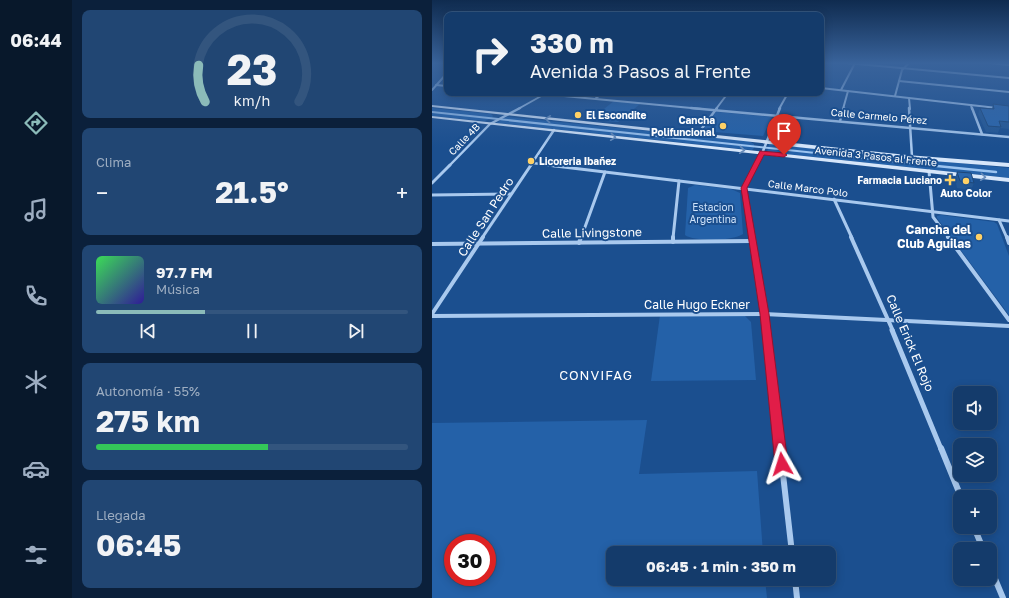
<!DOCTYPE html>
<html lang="es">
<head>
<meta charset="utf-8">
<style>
  body { margin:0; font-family:"Golos Text",sans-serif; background:#214673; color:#f1f3f6; height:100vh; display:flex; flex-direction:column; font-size:15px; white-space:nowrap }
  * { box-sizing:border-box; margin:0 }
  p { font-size:13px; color:#9dadc1 }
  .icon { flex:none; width:22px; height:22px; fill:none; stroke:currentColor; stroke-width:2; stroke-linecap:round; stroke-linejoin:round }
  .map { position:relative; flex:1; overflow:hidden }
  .sheet { display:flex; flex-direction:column; gap:10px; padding:10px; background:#0b203b; width:360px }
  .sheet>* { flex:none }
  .banner { position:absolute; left:12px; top:12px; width:380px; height:84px; border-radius:8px; box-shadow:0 2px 10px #0003,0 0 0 1px #33557e; background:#143b6b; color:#f1f3f6; overflow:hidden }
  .fabs { position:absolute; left:521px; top:386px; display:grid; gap:8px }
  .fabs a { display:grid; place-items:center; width:44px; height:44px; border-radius:8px; background:#143b6b; box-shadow:0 2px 10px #0003,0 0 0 1px #33557e; font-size:20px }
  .speed { position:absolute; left:12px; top:534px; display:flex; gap:8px; font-size:20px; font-weight:700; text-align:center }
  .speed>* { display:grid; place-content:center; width:52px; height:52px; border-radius:50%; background:#143b6b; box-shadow:0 2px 10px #0003,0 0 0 1px #33557e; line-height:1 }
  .speed .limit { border:6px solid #d22; background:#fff; color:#111 }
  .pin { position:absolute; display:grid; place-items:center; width:34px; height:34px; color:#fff; margin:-41px -17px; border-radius:50% 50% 50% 0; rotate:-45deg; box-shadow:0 0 4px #0007 }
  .pin .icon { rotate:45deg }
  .me { position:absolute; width:44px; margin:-22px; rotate:354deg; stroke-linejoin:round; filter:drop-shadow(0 0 3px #0008) }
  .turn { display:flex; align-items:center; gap:14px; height:84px; padding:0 20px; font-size:18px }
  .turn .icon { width:52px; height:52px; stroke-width:2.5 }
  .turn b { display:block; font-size:28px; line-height:34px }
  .big { font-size:30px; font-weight:700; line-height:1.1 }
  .sheet .widget { flex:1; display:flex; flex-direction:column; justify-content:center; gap:6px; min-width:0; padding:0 14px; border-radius:8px; background:#214673 }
  .sheet .dial { align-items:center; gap:0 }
  .dial svg { height:104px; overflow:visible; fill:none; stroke:#33557e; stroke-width:7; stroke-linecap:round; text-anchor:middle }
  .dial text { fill:#f1f3f6; stroke:none }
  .song { display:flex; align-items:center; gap:12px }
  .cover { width:48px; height:48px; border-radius:6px; background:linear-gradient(135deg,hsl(130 70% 55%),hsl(250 70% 35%)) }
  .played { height:4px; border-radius:2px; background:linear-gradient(90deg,#8bbbb9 35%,#33557e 35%) }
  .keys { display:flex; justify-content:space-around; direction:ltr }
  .heat { display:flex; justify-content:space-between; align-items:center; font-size:22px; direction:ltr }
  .charge { height:6px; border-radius:3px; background:linear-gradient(90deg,#34c759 55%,#33557e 0) }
  .trip { position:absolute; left:174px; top:546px; width:230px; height:40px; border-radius:8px; background:#143b6b; box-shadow:0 2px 10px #0003,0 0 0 1px #33557e; font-weight:700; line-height:40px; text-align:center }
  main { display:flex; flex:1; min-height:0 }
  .dock { display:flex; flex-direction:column; width:72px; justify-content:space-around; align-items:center; background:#08182b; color:#9dadc1 }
  .dock .icon { width:28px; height:28px }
  .dock .selected { color:#8bbbb9 }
  .dock b { font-size:18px; color:#f1f3f6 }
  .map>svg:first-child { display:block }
  .green { fill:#2461a8; fill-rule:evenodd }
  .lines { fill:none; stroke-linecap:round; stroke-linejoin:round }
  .stream-far1 { stroke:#9cc4f0; stroke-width:2 }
  .stream { stroke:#9cc4f0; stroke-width:2.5 }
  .street-far5 { stroke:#a9c9ee; stroke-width:2 }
  .street-far4 { stroke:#a9c9ee; stroke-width:2.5 }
  .street-far3 { stroke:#a9c9ee; stroke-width:3 }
  .street-far2 { stroke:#a9c9ee; stroke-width:4 }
  .street-far1 { stroke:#a9c9ee; stroke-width:5 }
  .street { stroke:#a9c9ee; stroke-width:6 }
  .secondary { fill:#d6e6fa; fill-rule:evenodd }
  .wall { fill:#245895 }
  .building { fill:#2a66ad; stroke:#1d4779 }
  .oneway { stroke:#668bba }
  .route { fill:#e11d48; stroke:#92132f }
  .poi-dot { fill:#ffd166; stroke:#1b4f8f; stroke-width:1.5 }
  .labels { text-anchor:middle; stroke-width:4; stroke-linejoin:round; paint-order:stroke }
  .far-poi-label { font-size:10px; font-weight:bold; fill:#fff; stroke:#1b4f8f; text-anchor:start }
  .far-street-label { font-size:10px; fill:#fff; stroke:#1b4f8f }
  .far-park-label { font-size:10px; fill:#cfe3fa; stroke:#1b4f8f }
  .street-label { font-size:12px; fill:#fff; stroke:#1b4f8f }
  .poi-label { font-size:12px; font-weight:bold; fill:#fff; stroke:#1b4f8f; text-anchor:end }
  .neighbourhood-label { font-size:13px; letter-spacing:1px; fill:#fff; stroke:#1b4f8f }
</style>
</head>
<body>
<main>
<nav class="dock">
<b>06:44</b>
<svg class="icon selected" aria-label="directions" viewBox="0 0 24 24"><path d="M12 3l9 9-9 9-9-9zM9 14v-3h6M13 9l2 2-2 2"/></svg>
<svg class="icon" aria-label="music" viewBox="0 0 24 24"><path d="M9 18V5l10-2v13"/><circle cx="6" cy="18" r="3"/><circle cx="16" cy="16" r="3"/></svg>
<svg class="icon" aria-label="phone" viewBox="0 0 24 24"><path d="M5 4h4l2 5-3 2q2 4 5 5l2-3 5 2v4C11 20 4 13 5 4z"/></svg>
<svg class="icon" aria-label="climate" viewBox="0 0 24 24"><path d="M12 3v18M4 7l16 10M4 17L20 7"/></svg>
<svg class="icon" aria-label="car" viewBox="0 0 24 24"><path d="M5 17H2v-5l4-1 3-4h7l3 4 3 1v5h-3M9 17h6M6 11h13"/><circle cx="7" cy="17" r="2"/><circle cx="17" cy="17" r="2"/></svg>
<svg class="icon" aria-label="filters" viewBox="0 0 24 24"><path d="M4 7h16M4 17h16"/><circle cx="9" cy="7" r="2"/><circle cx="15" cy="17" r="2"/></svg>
</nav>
<section class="sheet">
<div class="widget dial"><svg viewBox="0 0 100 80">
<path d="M14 69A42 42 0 1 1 86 69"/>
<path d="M14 69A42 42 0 0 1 9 41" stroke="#8bbbb9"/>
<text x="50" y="56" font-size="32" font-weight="700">23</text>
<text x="50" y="72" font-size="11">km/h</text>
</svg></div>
<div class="widget"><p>Clima</p>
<div class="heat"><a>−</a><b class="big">21.5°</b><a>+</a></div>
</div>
<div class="widget">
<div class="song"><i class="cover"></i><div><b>97.7 FM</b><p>Música</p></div></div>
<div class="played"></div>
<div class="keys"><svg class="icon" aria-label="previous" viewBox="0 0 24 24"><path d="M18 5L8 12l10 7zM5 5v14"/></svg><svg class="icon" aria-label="pause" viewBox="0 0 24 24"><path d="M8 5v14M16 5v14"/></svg><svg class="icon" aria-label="next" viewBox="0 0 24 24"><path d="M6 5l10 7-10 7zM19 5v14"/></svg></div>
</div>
<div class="widget"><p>Autonomía · 55%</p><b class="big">275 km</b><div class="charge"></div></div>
<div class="widget"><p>Llegada</p><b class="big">06:45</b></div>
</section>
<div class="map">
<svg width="577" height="598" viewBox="0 0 577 598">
  <rect width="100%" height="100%" fill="#1b4f8f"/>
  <g class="green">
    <polygon points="182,101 208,104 186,122 158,120"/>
    <polygon points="0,108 59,114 61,116 60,118 53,121 0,116"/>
    <polygon points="284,112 286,112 340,117 331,136 270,131"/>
    <polygon points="75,117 317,141 322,144 322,148 320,150 64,123"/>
    <polygon points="337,144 577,168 577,178 335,152"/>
    <path d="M263,185L299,189L308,193L311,234C301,241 262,242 253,235L256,188Z"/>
    <polygon points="509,215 562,222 565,224 577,256 577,315 505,218 505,216"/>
    <polygon points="228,315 313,316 319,322 324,380 219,381"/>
    <path d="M215,420L207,474L325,471L331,553H181V579H333L335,598H0V423ZM21,543H55V577H21Z"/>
  </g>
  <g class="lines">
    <polyline class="stream-far1" points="0,112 505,166"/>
    <polyline class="stream" points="495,165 564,172"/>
    <g class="street-far5">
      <polyline points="415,63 577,78"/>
      <polyline points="558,63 577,65"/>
      <polyline points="467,81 577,92"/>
      <polyline points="4,85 15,86"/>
      <polyline points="389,88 565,108"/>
      <polyline points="0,90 15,73"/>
      <polyline points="409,90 423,63"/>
      <polyline points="100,93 270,109"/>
      <polyline points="463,96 470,70 477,63"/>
      <polyline points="164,98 172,93"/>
      <polyline points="477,98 478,109"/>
      <polyline points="539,105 540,109"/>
      <polyline points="86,109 111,95"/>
      <polyline points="284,109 296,93"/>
      <polyline points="347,109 356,93"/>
      <polyline points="411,109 416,91"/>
    </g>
    <g class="street-far4">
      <polyline points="259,108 577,137"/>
      <polyline points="477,108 480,157"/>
      <polyline points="540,108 550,134"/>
      <polyline points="562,108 565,108"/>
      <polyline points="408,121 412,108"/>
      <polyline points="265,135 285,108"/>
      <polyline points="101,163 123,166"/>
      <polyline points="17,166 58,124 88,108"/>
      <polyline points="98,166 122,130"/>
      <polyline points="323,166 331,151 348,108"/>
    </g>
    <g class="street-far3">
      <polyline points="115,165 577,221"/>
      <polyline points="497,171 501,217 517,238"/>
      <polyline points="0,183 18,165"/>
      <polyline points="0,195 79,194"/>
      <polyline points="402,199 420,238"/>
      <polyline points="567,220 575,238"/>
      <polyline points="50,238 99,165"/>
      <polyline points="149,238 173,172"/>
      <polyline points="241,238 247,181"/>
      <polyline points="320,238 312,188 324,165"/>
    </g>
    <g class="street-far2">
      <polyline points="320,237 334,331"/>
      <polyline points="419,237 461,331"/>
      <polyline points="516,237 577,320"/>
      <polyline points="575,237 577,243"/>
      <polyline points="241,242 241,237"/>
      <polyline points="147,243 149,237"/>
      <polyline points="0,244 321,241"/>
      <polyline points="0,314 51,237"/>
      <polyline points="0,316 332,314 577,326"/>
    </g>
    <g class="street-far1">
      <polyline points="334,330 348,449"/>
      <polyline points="460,330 509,449"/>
    </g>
    <g class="street">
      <polyline points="348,448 360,553"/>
      <polyline points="509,448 529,497"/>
      <polyline points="542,527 551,549"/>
      <polyline points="558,567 571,598"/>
      <polyline points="363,579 365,598"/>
    </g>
    <g class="secondary">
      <polygon points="0,105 475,155 577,163 577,167 475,159 0,107"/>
      <polygon points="0,116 577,178 577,182 0,118"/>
    </g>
  </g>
  <g class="wall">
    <polygon points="561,104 577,106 577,129 568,128 566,133 554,132 546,114 548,108 560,109"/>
    <polygon points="525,172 542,183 539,190 525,188 523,178"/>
  </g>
  <g class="building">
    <polygon points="561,104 577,106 577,122 567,121 569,127 556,126 548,108 562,109"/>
    <polygon points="525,172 539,173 542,183 528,181"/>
  </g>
  <defs><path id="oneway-chevron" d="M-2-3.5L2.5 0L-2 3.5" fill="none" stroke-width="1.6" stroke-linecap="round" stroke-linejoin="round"/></defs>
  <g class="oneway">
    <use href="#oneway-chevron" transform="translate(116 119) rotate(-174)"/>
    <use href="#oneway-chevron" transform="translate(181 137) rotate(6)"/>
    <use href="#oneway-chevron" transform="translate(310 150) rotate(6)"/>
    <use href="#oneway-chevron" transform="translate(551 177) rotate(6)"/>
  </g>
  <linearGradient id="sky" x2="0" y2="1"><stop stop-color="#0f2b4f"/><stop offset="0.43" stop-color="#39639b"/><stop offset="1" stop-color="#39639b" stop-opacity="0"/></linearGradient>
  <rect width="577" height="147" fill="url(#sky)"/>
  <polygon class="route" points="328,151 352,153 355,155 352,157 332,155 315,188 337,314 356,464 354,468 350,469 345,468 343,464 328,314 309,188"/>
  <g class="poi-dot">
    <circle cx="146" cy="115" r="4"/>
    <circle cx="291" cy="126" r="4"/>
    <circle cx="99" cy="161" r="4"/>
    <path d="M516 174h4v4h4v4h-4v4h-4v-4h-4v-4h4z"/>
    <circle cx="534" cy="181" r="4"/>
    <circle cx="547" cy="237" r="4"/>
  </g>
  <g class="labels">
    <g class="far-poi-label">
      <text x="154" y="119">El Escondite</text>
      <text x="283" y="124" text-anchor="end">Cancha<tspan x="283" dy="12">Polifuncional</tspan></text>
      <text x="107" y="165">Licoreria Ibañez</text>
      <text x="510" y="184" text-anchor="end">Farmacia Luciano</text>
      <text x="534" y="197" text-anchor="middle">Auto Color</text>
    </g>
    <g class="far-street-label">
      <text transform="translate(447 116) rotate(5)" y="4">Calle Carmelo Pérez</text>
      <text transform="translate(32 139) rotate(-46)" y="4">Calle 4B</text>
      <text transform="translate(444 156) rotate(6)" y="4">Avenida 3 Pasos al Frente</text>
      <text transform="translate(376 188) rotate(7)" y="4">Calle Marco Polo</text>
    </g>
    <g class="far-park-label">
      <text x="281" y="211">Estacion<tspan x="281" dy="12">Argentina</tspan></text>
    </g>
    <g class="street-label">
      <text transform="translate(54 217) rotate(-57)" y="4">Calle San Pedro</text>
      <text transform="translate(160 233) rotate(-1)" y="4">Calle Livingstone</text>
      <text x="265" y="309">Calle Hugo Eckner</text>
      <text transform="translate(478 343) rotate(67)" y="4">Calle Erick El Rojo</text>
    </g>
    <g class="poi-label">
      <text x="539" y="234">Cancha del<tspan x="539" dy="14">Club Aguilas</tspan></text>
    </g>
    <g class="neighbourhood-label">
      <text x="164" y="380">CONVIFAG</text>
    </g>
  </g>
</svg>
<div class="fabs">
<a><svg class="icon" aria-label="sound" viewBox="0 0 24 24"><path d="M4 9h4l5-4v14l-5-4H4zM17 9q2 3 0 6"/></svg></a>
<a><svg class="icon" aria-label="layers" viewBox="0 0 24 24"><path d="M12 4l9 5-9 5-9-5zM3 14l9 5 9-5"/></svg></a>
<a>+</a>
<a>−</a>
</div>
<div class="speed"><div class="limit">30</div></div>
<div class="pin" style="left:352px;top:155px;background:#d93025"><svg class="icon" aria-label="arrive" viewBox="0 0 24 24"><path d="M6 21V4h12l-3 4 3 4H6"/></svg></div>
<svg class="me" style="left:350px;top:464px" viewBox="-20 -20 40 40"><path d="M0-17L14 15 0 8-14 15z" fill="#e11d48" stroke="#fff" stroke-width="4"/></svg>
<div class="trip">06:45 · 1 min · 350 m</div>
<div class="banner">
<div class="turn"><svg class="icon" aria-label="right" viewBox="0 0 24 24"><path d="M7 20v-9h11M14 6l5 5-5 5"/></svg><div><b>330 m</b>Avenida 3 Pasos al Frente</div></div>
</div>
</div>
</main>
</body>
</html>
